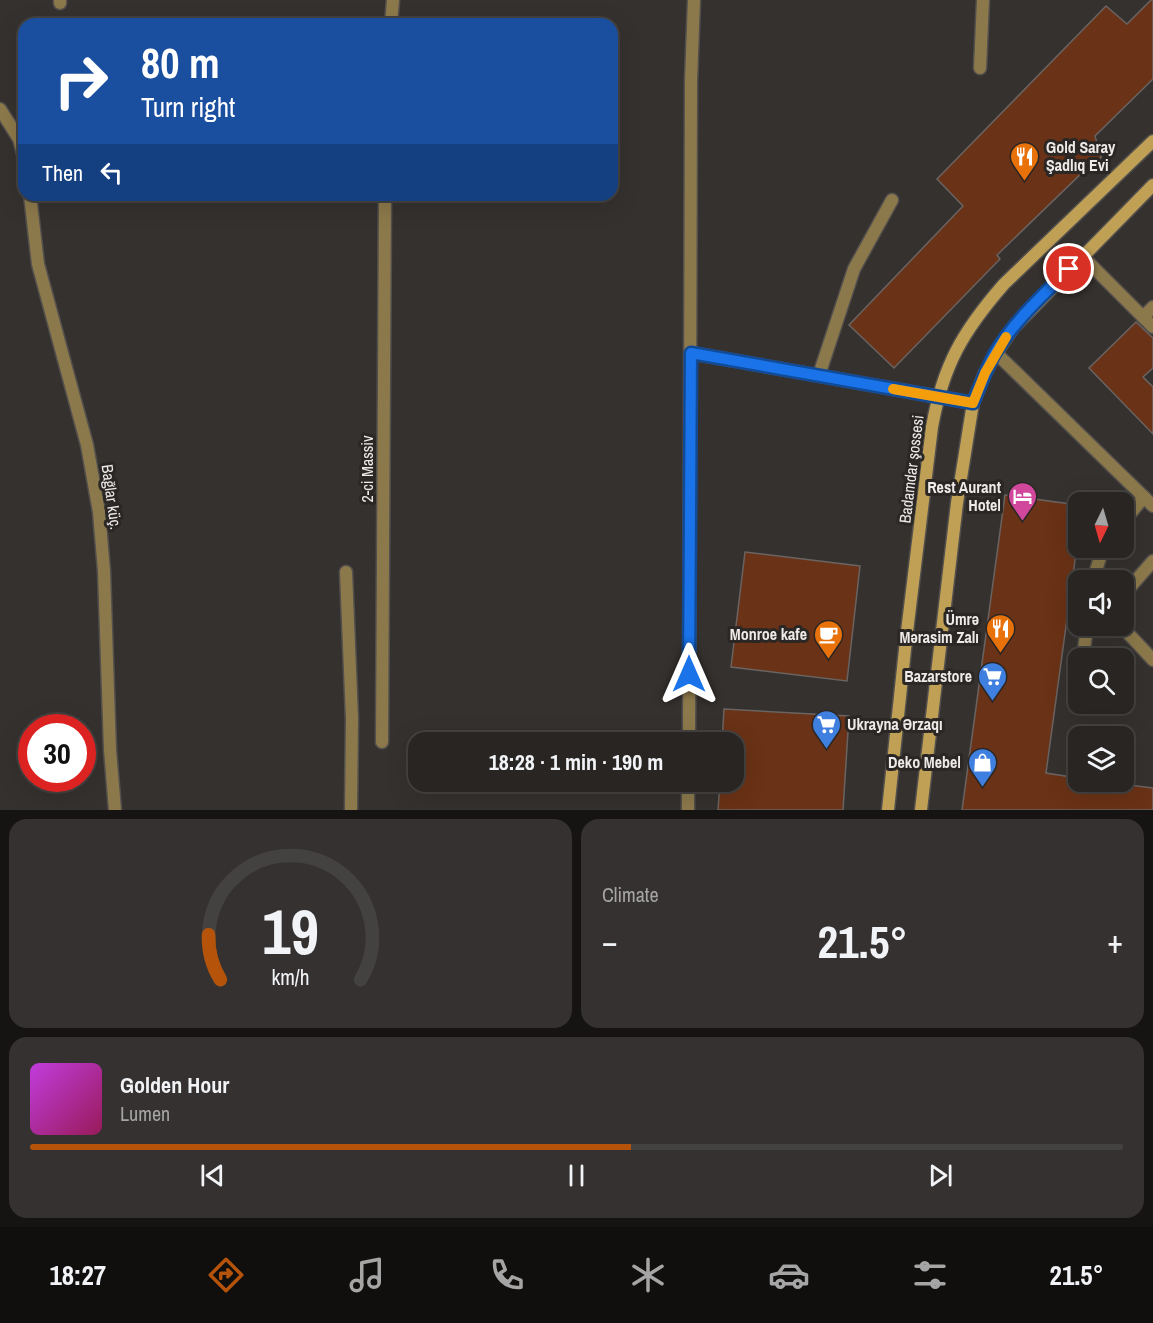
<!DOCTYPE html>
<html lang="en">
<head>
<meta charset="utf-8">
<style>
  body { margin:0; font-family:"Archivo Narrow",sans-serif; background:#343130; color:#f1f3f6; height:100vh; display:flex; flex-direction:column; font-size:22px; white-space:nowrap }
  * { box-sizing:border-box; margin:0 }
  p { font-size:20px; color:#a5a5a6 }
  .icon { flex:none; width:33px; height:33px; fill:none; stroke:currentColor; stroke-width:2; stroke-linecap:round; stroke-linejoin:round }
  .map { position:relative; height:810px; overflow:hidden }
  .side { display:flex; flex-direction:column; gap:9px; padding:9px; background:#161413; flex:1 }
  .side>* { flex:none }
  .hud { position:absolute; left:18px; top:18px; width:600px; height:183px; border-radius:18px; box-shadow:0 6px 24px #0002,0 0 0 2px #444241; background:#1a4fa0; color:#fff; overflow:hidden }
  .needle { width:39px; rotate:185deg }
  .fabs { position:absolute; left:1068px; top:492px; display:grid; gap:12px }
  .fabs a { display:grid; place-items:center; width:66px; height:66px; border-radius:12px; background:#282523; box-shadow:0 6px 24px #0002,0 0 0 2px #444241; font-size:30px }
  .speed { position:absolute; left:18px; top:714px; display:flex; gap:12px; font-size:30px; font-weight:700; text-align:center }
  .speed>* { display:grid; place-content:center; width:78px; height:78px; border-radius:50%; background:#282523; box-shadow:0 6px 24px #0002,0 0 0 2px #444241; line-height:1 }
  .speed .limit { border:9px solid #d22; background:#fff; color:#111 }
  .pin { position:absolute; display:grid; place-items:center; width:51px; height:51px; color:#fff; margin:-26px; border:3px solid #fff; border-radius:50%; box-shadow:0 2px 6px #0007 }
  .me { position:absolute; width:66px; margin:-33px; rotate:0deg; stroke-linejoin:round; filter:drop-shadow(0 0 4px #0008) }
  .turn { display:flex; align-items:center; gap:21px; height:126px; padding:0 24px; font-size:27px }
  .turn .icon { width:78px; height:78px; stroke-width:2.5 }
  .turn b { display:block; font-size:42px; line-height:51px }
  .then { display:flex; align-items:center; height:57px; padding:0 24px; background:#0003; gap:12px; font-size:22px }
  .big { font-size:45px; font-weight:700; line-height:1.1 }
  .side .tile { flex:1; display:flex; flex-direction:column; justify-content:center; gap:9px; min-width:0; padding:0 21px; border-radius:18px; background:#343130 }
  .side .dial { align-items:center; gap:0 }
  .dial svg { height:156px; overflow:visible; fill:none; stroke:#444241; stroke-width:7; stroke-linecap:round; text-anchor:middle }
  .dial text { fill:#f1f3f6; stroke:none }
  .song { display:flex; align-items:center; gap:18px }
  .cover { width:72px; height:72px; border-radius:9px; background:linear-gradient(135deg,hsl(290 70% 55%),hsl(330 70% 35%)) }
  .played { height:6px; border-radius:3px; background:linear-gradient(90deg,#b45309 55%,#444241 55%) }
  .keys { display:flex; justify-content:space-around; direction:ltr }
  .heat { display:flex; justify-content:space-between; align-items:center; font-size:33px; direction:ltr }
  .side .tiles { flex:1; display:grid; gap:9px; grid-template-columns:1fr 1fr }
  .tile:last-child { grid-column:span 2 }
  .trip { position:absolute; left:408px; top:732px; width:336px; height:60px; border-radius:18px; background:#282523; box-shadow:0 6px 24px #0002,0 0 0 2px #444241; font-weight:700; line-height:60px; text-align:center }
  .dock { display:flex; height:96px; justify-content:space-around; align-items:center; background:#100f0e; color:#a5a5a6 }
  .dock .icon { width:42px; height:42px }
  .dock .active { color:#b45309 }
  .dock b { font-size:27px; color:#f1f3f6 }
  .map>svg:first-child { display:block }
  .building { fill:#6a3216; stroke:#696462; stroke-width:1.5 }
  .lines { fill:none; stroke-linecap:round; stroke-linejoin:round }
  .service-casing { stroke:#524f4d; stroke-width:15 }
  .minor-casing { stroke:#524f4d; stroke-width:15 }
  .secondary-casing { stroke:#524f4d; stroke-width:15 }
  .service { stroke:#8c794b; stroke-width:12 }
  .minor { stroke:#8c794b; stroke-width:12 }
  .secondary { stroke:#bfa055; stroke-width:12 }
  .route-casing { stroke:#114b97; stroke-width:15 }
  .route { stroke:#1a73e8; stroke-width:10 }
  .slow { stroke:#f59e0b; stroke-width:10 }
  .labels { text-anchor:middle; stroke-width:6; stroke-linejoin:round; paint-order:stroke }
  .poi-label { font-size:16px; font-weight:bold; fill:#edeae9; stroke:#2b2725; text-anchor:end }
  .street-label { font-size:16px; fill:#edeae9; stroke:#2b2725 }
</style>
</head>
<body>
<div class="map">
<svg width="1153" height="810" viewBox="0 0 1153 810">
  <rect width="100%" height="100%" fill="#35312f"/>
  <g class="building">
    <polygon points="1151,0 1153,0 1153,79 1095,136 1101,157 1097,167 1085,170 997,255 1000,259 894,368 849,325 963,206 937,179 1106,6 1127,24"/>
    <polygon points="1136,322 1153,338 1153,368 1143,377 1153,387 1153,434 1089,368"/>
    <polygon points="1005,495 1078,505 1078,538 1046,773 1078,778 1078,782 1106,782 1153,788 1153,810 962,810"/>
    <polygon points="745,552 860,566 847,681 731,667"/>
    <polygon points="724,709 849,716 843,810 718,810 720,782 734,782 734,742 722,742"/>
  </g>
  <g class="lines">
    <defs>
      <g id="service">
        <polyline points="1082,256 1153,327"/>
        <polyline points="1143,317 1153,307"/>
        <polyline points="996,353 1153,506"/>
        <polyline points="819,375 854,269 892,200"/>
        <polyline points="1124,521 1144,497"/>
        <polyline points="1093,580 1103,548"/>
        <polyline points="1124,594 1153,561"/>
        <polyline points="1123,626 1125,630 1153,660"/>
        <polyline points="1083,658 1087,626"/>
        <polyline points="1077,698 1078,688"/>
      </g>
      <g id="minor">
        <polyline points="60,3 60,0"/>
        <polyline points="391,24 393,0"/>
        <polyline points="980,68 983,0"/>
        <polyline points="0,109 19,139 24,157"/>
        <polyline points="30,195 38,264 87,445 99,512 104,571 110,750 115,810"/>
        <polyline points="691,353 973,403"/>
        <polyline points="346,572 352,719 351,810"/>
        <polyline points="382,742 385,195"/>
        <polyline points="689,742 691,81 694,0"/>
        <polyline points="688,810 688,782"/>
      </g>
      <g id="secondary">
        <path d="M888,810L906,640L932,427C943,365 963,331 1004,284L1153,141"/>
        <polyline points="921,810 957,503 973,403 985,373 996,353 1013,328 1153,185"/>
      </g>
    </defs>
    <use href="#service" class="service-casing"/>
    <use href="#minor" class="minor-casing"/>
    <use href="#secondary" class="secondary-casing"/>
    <use href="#service" class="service"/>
    <use href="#minor" class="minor"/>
    <use href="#secondary" class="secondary"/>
  </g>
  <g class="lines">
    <defs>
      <path id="route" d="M689,674L691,353L973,403C980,386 986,370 994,355C1013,322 1042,296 1069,269"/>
    </defs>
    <use href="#route" class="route-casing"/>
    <use href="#route" class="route"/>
    <polyline class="slow" points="893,389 973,403 985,373 1006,337"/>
  </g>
  <defs>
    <symbol id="restaurant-pin" viewBox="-11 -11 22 30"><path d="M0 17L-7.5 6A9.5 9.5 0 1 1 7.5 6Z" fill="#e8710a" stroke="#2b2725"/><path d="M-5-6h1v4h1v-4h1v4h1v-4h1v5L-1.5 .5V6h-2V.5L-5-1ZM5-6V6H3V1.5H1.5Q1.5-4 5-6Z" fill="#fff"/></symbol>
    <symbol id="hotel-pin" viewBox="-11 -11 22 30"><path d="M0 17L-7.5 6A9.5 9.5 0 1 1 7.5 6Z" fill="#d1479c" stroke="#2b2725"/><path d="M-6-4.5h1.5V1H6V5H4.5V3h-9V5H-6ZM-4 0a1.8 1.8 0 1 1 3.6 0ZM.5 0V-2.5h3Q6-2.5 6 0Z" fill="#fff"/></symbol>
    <symbol id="cafe-pin" viewBox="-11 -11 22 30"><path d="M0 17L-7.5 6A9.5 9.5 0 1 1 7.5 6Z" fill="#e8710a" stroke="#2b2725"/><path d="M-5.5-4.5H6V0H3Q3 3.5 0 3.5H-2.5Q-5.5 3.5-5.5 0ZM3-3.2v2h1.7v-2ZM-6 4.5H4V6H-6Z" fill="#fff"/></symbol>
    <symbol id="supermarket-pin" viewBox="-11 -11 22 30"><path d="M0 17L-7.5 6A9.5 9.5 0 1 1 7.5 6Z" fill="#3f7fe0" stroke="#2b2725"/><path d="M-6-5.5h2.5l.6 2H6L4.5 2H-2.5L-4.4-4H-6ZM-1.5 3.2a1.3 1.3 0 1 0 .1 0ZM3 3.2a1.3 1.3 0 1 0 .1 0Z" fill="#fff"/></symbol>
    <symbol id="shop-pin" viewBox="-11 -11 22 30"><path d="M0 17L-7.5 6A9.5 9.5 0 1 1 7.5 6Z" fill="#3f7fe0" stroke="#2b2725"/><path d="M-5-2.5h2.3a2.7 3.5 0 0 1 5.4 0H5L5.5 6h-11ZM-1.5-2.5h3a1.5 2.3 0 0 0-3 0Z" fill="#fff"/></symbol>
  </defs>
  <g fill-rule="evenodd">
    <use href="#restaurant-pin" x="1008" y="140" width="33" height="45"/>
    <use href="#hotel-pin" x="1006" y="480" width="33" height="45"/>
    <use href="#restaurant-pin" x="984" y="612" width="33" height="45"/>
    <use href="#cafe-pin" x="812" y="618" width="33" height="45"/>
    <use href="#supermarket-pin" x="976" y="660" width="33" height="45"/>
    <use href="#supermarket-pin" x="810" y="708" width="33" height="45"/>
    <use href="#shop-pin" x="966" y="746" width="33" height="45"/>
  </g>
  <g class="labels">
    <g class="poi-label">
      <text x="1046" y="153" text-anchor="start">Gold Saray<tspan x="1046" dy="18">Şadlıq Evi</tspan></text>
      <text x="1001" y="493">Rest Aurant<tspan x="1001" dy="18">Hotel</tspan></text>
      <text x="979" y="625">Ümrə<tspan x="979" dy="18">Mərasim Zalı</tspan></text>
      <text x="807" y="640">Monroe kafe</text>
      <text x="972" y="682">Bazarstore</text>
      <text x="847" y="730" text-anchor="start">Ukrayna Ərzaqı</text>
      <text x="961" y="768">Deko Mebel</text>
    </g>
    <g class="street-label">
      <text transform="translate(367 469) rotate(-90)" y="6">2-ci Massiv</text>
      <text transform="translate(911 469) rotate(-83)" y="6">Badamdar şossesi</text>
      <text transform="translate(112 497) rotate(82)" y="6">Bağlar küç.</text>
    </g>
  </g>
</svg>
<div class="fabs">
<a><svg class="needle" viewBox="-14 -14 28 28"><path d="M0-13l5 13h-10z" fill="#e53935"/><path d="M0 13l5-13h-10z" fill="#a5a5a6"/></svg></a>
<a><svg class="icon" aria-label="sound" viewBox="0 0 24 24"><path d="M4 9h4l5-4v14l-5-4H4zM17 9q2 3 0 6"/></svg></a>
<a><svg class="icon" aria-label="search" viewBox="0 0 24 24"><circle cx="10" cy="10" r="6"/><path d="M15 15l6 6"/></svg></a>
<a><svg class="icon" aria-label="layers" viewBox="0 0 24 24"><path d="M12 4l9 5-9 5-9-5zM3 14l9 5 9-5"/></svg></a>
</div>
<div class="speed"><div class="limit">30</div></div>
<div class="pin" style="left:1069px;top:269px;background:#d93025"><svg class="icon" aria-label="arrive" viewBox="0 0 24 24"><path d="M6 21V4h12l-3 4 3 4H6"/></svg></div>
<svg class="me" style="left:689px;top:674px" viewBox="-20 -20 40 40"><path d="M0-17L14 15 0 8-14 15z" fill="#1a73e8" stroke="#fff" stroke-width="4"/></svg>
<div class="trip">18:28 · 1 min · 190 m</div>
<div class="hud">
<div class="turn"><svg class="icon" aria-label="right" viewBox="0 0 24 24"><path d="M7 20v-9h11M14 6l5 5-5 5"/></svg><div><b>80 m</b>Turn right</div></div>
<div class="then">Then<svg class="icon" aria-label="left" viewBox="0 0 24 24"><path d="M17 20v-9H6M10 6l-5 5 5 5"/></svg></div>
</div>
</div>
<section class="side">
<div class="tiles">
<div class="tile dial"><svg viewBox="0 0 100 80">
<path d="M14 69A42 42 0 1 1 86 69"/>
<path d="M14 69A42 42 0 0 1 8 46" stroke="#b45309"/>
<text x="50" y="56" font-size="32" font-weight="700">19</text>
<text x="50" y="72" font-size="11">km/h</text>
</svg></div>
<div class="tile"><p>Climate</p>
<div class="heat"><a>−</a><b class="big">21.5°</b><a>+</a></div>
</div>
<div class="tile">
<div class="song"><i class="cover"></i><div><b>Golden Hour</b><p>Lumen</p></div></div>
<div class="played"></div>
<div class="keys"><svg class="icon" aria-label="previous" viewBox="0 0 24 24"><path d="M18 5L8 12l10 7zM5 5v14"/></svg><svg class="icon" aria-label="pause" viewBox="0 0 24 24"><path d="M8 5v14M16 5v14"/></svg><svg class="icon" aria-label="next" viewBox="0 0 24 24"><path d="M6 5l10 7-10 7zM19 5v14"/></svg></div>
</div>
</div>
</section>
<nav class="dock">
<b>18:27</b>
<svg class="icon active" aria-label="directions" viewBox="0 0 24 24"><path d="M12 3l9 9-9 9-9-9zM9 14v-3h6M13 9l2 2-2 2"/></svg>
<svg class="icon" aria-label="music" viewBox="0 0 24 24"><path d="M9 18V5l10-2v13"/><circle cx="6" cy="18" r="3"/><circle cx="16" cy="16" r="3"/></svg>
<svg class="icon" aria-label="phone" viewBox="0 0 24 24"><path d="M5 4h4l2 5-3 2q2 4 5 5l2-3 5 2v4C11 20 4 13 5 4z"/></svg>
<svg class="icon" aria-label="climate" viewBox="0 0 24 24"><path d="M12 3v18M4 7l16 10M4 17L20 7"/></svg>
<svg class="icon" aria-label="car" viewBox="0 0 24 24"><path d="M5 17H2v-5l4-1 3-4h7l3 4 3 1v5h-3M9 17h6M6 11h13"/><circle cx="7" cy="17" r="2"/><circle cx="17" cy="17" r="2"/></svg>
<svg class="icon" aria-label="filters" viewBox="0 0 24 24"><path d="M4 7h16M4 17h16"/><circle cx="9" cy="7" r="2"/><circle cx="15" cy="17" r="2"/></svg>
<b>21.5°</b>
</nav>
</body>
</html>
